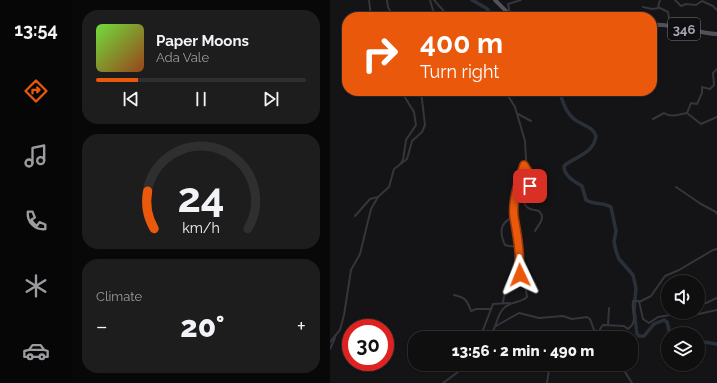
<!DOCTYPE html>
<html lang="en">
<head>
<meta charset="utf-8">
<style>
  body { margin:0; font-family:Raleway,sans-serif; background:#1d1d1e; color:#f1f3f6; height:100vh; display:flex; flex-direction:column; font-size:15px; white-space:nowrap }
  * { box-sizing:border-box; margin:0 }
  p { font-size:13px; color:#9b9c9f }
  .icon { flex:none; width:22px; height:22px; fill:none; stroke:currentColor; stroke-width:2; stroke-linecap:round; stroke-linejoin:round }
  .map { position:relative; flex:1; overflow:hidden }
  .panel { display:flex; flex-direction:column; gap:10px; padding:10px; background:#080809; width:258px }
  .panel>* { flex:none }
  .banner { position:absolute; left:12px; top:12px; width:315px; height:84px; border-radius:16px; box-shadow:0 1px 3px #0004,0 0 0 1px #2f2f30; background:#ea580c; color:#fff; overflow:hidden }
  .controls { position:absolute; left:331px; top:275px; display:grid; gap:8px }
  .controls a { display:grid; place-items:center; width:44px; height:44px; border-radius:50%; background:#0f0f10; box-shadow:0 1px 3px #0004,0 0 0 1px #2f2f30; font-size:20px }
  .speed { position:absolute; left:12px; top:319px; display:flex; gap:8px; font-size:20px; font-weight:700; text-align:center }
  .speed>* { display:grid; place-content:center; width:52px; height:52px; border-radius:50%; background:#0f0f10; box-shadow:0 1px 3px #0004,0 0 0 1px #2f2f30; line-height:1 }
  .speed .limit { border:6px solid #d22; background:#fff; color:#111 }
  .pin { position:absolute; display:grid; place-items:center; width:34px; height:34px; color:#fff; margin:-17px; border-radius:8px; box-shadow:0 2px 6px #0006 }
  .me { position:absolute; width:44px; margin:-22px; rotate:358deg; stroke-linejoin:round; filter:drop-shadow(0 0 3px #0008) }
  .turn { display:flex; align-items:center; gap:14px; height:84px; padding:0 12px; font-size:18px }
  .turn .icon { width:52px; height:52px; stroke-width:2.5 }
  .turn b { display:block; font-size:28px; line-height:34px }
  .big { font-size:30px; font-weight:800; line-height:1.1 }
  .panel .card { flex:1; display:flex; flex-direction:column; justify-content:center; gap:6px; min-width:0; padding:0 14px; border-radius:16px; background:#1d1d1e }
  .panel .dial { align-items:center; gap:0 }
  .dial svg { height:104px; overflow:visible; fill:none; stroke:#2f2f30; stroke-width:7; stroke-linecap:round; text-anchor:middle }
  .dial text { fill:#f1f3f6; stroke:none }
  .song { display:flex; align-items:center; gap:12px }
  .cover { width:48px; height:48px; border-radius:6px; background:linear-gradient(135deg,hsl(100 70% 55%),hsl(20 70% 35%)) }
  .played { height:4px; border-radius:2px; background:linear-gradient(90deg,#ea580c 20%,#2f2f30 20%) }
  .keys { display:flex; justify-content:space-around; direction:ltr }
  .heat { display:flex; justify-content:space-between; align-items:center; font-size:22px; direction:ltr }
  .trip { position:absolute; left:78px; top:331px; width:230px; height:40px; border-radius:16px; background:#0f0f10; box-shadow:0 1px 3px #0004,0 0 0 1px #2f2f30; font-weight:800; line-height:40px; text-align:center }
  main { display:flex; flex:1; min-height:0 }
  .menu { display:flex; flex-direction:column; width:72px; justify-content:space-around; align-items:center; background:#060606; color:#9b9c9f }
  .menu .icon { width:28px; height:28px }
  .menu .active { color:#ea580c }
  .menu b { font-size:18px; color:#f1f3f6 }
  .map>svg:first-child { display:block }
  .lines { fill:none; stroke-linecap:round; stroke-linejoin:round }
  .river { stroke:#2a3039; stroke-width:3.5 }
  .street { stroke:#35353b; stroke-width:2 }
  .primary { stroke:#51515a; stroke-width:4 }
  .route-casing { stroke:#983908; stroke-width:10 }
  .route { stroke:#ea580c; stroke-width:7 }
  .labels { text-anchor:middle; stroke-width:4; stroke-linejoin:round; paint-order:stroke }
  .shield { fill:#0f0f11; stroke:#787a84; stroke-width:1 }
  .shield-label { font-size:13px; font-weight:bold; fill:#a5a8b6 }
</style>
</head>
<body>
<main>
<nav class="menu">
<b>13:54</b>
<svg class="icon active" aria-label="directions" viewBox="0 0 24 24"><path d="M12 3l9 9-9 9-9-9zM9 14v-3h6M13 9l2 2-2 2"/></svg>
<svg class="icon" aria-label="music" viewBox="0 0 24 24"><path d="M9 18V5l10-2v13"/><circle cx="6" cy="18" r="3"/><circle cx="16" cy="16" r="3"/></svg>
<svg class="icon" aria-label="phone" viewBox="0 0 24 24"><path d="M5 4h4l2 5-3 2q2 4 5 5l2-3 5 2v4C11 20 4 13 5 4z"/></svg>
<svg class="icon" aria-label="climate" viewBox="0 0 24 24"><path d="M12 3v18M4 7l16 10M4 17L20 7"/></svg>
<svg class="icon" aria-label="car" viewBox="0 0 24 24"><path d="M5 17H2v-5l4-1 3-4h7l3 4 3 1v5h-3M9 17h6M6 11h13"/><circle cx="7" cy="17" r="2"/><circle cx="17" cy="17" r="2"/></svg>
</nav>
<section class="panel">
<div class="card">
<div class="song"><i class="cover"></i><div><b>Paper Moons</b><p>Ada Vale</p></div></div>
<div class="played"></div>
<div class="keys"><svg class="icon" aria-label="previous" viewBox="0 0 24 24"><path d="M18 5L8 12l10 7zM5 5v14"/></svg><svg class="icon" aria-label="pause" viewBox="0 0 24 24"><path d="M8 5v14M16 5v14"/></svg><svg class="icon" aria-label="next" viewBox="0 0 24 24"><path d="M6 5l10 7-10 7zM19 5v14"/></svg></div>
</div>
<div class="card dial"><svg viewBox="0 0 100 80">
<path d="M14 69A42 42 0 1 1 86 69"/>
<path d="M14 69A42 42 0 0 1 9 40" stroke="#ea580c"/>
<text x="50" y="56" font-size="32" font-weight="700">24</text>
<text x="50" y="72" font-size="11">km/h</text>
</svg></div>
<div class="card"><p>Climate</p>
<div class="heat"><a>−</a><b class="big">20°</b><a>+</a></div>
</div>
</section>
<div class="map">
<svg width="387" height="383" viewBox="0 0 387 383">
  <rect width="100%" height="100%" fill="#141416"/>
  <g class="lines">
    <g class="river">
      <polyline points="142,0 156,8 164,17"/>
      <path d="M229,91C233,101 235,112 244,119C252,126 262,125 266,136C263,155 245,156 234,166C234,176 244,181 252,186L256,200C264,205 273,202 281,207L286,231L284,242L286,251L289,259L303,275L306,288L304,310L307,334L309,336H314L324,324L334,320L337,322L340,334"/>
      <polyline points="368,341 387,344"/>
    </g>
    <g class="street">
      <polyline points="39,0 41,17"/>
      <polyline points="57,0 58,7 63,17"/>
      <polyline points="100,0 105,17"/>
      <polyline points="104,0 119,17"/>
      <polyline points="330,0 328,7 338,12 340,25"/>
      <polyline points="345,0 351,6 356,4 366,5 372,1 383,6 387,10"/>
      <polyline points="313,7 322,9 329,8"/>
      <polyline points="180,14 178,4 191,0"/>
      <polyline points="357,113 371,124 387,117"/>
      <polyline points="188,114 201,121"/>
      <path d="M323,119L334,113C341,118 349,114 357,113L361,103L367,104L372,93V87L380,89L384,85L383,73L387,69"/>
      <polyline points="71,163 73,160 76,140 86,125 84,112 71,91"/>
      <path d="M194,166L202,180C201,188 186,202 200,209C202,210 206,210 209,211C216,218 209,224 205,231"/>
      <polyline points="346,187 371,204 386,212 387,214"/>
      <polyline points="25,216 40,199 48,197"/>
      <path d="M184,217C170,222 169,232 175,245L179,246L189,247"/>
      <path d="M124,295C137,298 137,301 141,311L146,309H161"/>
      <polyline points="173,302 176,285 183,279 188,270"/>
      <polyline points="309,302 321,296 335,276 349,270 383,250 387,249"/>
      <polyline points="368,304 376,303 387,298"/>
      <polyline points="343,314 364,315 387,310"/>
      <polyline points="278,325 279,308"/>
      <polyline points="166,326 189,313 209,318 233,316 242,319 257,317 260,319 264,330 271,333 276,338"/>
      <path d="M271,333L270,329L273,325L294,326L298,329C309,321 301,312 303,301H309L313,319L319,323L328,317L340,315L344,312"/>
      <polyline points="148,338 153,330 163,304 180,303"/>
      <path d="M156,338C169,329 165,316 174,308C181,301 191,303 197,297L196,290L188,269L189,255L184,213L187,183L196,159L195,141L185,107L175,91"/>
      <polyline points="262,338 265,331"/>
      <polyline points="0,342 10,330 14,315 21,270 30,254 41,209 48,197 59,187 64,169 77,159 82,141 92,132 95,125 91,91"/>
      <polyline points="0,349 5,338"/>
      <polyline points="290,364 302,383"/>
      <polyline points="113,383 128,372 132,364"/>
      <polyline points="217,383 219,370 224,364"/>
    </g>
    <g class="primary">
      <polyline points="165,0 182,17"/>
      <path d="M322,25C343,23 366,33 387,34"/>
    </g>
  </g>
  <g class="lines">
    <defs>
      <path id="route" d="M190,275C188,267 190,259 189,251C188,239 186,228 184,217C182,201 189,180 194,165L202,178L200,186"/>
    </defs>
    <use href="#route" class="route-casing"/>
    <use href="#route" class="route"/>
  </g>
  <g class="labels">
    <rect class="shield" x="338" y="18" width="32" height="22" rx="3"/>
    <g class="shield-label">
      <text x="354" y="34">346</text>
    </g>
  </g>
</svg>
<div class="controls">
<a><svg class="icon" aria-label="sound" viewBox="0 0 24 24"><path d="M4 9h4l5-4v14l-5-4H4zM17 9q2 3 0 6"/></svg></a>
<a><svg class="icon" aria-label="layers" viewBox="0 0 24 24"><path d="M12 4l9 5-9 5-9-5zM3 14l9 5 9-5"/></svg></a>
</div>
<div class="speed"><div class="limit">30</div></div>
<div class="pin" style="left:200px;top:186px;background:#d93025"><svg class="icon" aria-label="arrive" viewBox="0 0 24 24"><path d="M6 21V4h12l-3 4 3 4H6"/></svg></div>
<svg class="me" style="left:190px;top:275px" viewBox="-20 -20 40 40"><path d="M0-17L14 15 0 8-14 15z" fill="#ea580c" stroke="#fff" stroke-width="4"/></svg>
<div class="trip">13:56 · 2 min · 490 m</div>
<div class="banner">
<div class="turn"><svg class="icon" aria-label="right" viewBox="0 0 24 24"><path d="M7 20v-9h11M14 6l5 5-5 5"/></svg><div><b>400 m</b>Turn right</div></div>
</div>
</div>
</main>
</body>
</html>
